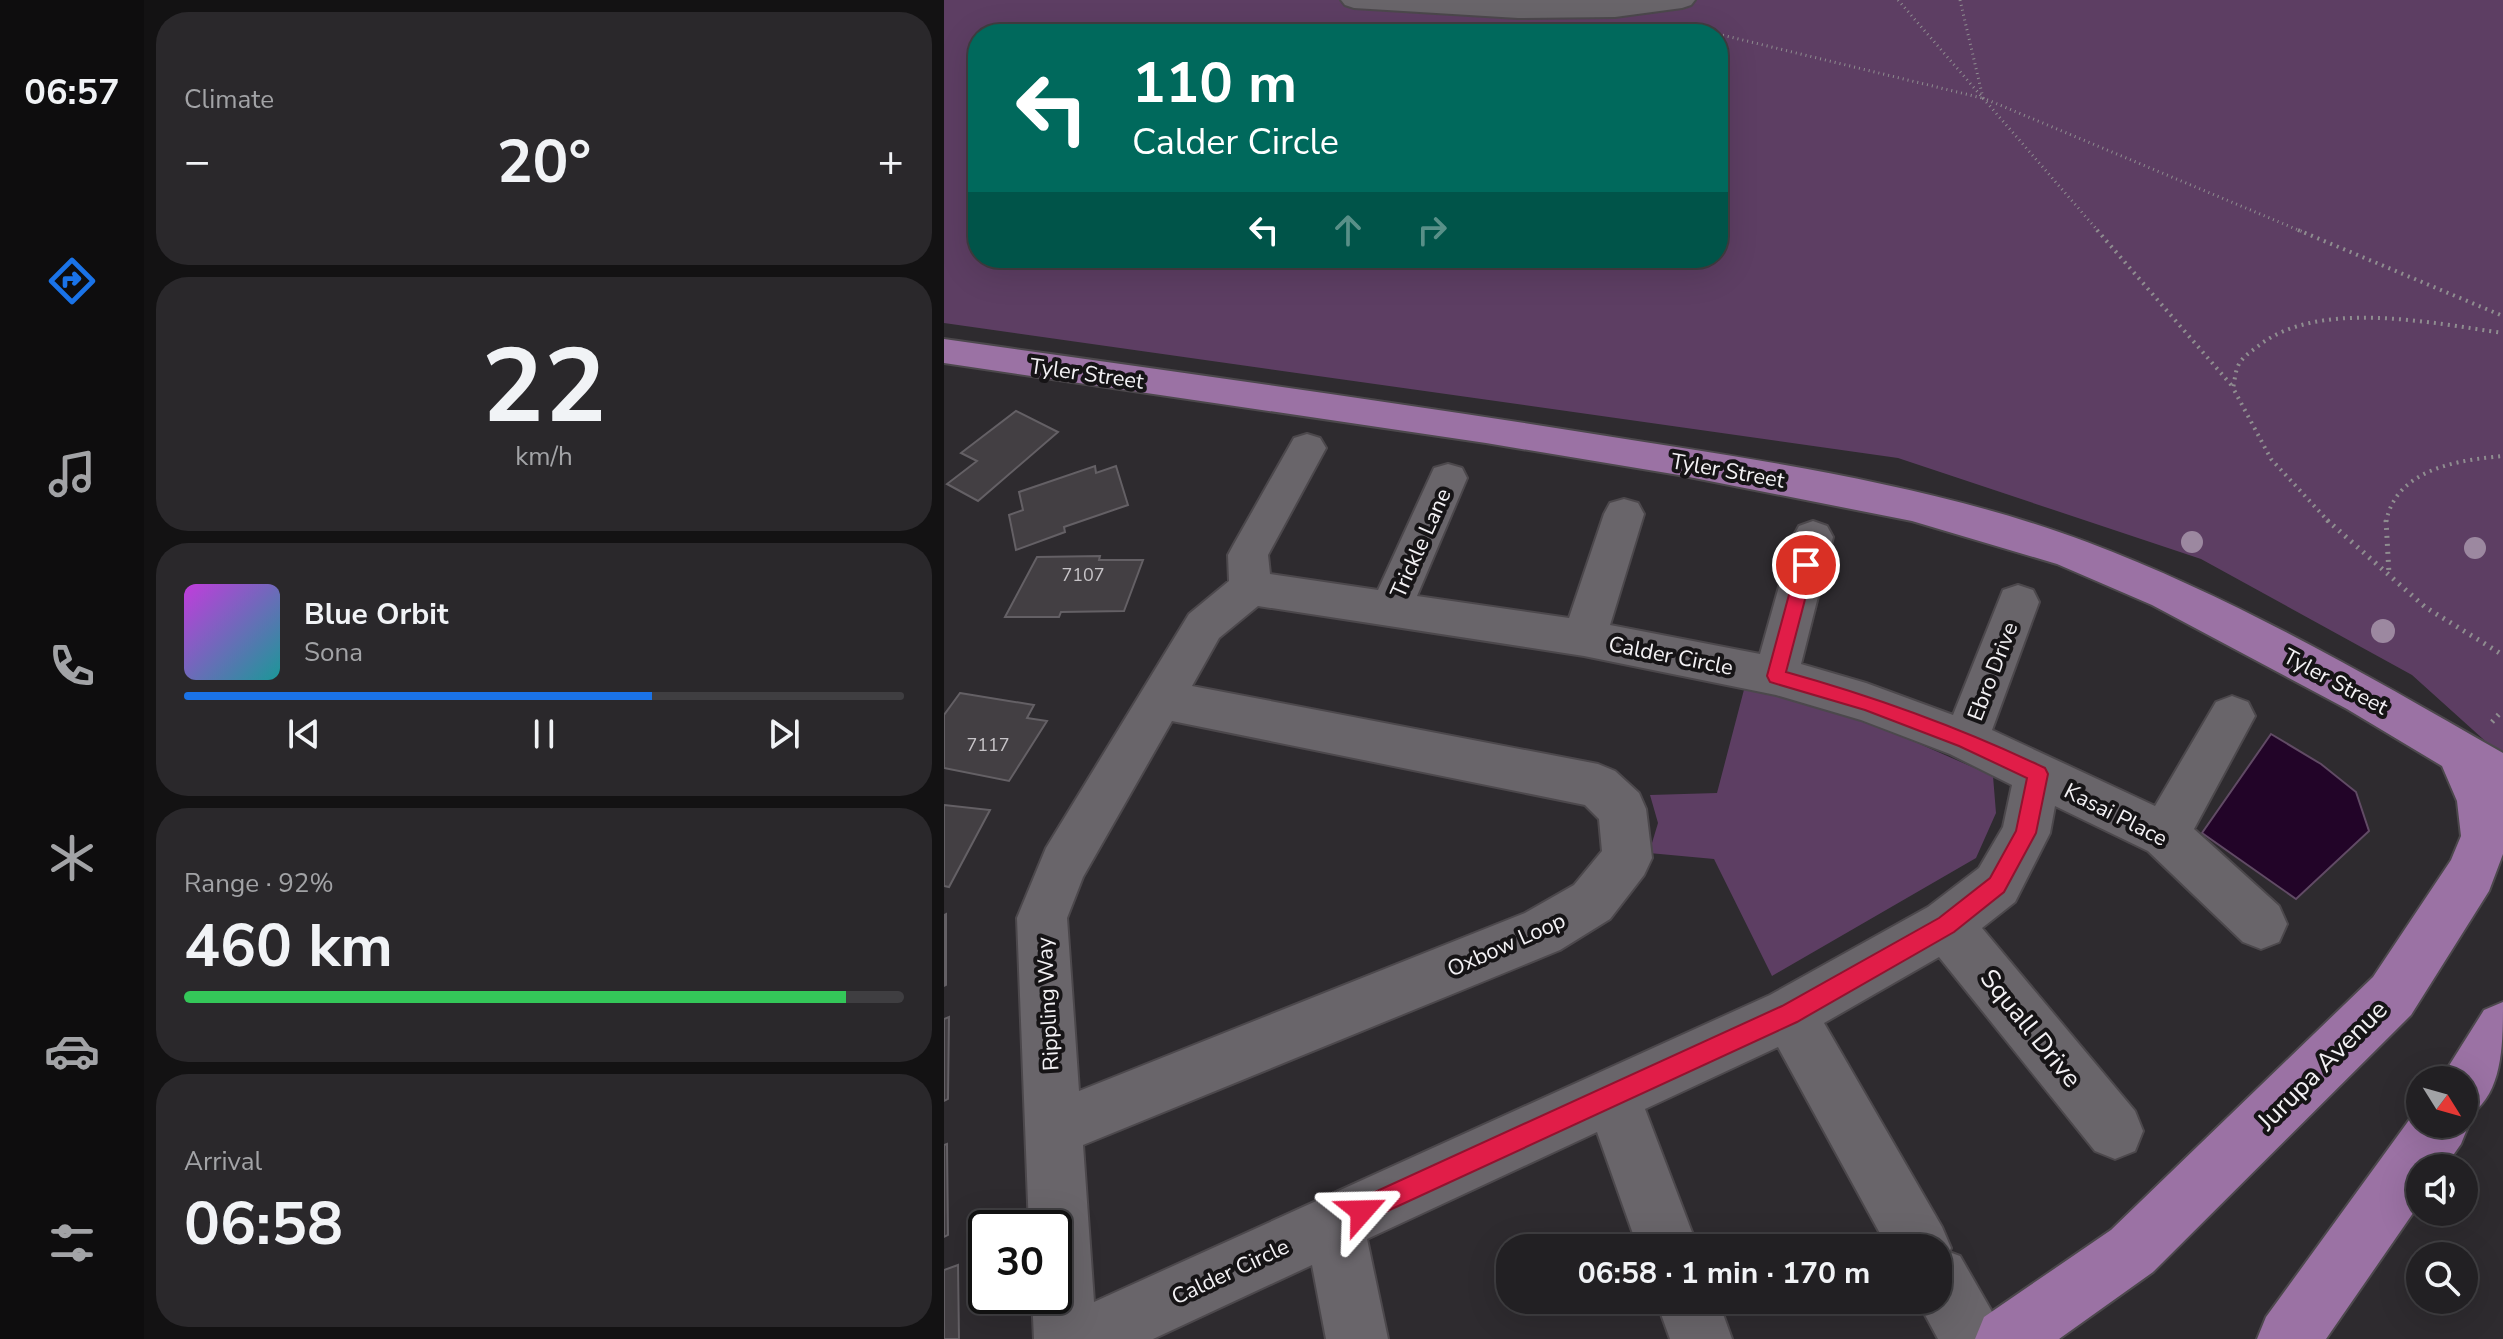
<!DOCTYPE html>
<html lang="en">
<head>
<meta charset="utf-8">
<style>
  body { margin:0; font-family:"Nunito Sans",sans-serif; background:#2a282b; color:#f1f3f6; height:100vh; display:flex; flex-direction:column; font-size:30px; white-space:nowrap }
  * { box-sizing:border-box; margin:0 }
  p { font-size:26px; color:#a2a3a6 }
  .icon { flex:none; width:44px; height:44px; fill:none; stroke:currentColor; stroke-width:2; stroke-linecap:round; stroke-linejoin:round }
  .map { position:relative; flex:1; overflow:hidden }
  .details { display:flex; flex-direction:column; gap:12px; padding:12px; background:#131213; width:800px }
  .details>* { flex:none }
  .guide { position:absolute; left:24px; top:24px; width:760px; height:244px; border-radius:32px; box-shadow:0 8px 32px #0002,0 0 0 2px #3f3e41; background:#00695c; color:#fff; overflow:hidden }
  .needle { width:52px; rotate:127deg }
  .buttons { position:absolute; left:1462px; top:1066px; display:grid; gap:16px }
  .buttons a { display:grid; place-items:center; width:72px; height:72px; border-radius:50%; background:#222023; box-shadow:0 8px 32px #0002,0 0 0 2px #3f3e41; font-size:40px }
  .speed { position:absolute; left:24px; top:1210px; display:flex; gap:16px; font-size:40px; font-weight:700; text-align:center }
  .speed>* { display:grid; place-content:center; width:104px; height:104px; border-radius:50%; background:#222023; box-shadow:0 8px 32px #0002,0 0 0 2px #3f3e41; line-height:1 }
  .speed .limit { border:4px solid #111; border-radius:12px; background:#fff; color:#111 }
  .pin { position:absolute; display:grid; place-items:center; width:68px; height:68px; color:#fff; margin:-34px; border:4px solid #fff; border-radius:50%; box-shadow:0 2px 8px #0007 }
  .me { position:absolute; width:88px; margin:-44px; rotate:65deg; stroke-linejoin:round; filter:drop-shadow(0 0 6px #0008) }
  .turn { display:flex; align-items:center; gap:28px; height:168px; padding:0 32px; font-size:36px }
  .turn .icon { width:104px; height:104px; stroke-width:2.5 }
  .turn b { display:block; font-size:56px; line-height:68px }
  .lanes { display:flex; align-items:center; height:76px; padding:0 32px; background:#0003; justify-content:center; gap:40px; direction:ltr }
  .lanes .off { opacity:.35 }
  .big { font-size:60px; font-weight:700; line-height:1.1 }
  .details .widget { flex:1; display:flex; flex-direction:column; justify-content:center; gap:12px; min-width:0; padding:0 28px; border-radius:32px; background:#2a282b }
  .details .dial { align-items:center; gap:0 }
  .dial b { font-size:104px; line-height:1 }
  .song { display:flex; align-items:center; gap:24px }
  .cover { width:96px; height:96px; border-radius:12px; background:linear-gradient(135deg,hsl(290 70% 55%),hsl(180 70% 35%)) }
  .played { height:8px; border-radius:4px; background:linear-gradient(90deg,#1a73e8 65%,#3f3e41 65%) }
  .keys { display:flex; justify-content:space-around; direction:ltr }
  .heat { display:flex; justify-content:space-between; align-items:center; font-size:44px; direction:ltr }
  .charge { height:12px; border-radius:6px; background:linear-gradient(90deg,#34c759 92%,#3f3e41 0) }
  .trip { position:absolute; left:552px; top:1234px; width:456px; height:80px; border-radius:32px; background:#222023; box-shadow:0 8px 32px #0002,0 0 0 2px #3f3e41; font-weight:700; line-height:80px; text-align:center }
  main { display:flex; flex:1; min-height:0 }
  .dock { display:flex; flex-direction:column; width:144px; justify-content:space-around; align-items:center; background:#0e0d0e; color:#a2a3a6 }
  .dock .icon { width:56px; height:56px }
  .dock .active { color:#1a73e8 }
  .dock b { font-size:36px; color:#f1f3f6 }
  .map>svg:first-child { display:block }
  .green { fill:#5d3e63; fill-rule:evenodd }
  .water { fill:#220428; stroke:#614b65; stroke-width:2 }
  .building { fill:#433f43; stroke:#646065; stroke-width:2 }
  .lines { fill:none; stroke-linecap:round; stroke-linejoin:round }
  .minor-casing { stroke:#4c484c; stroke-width:4 }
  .major-casing { stroke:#4c484c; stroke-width:4 }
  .path-far2 { stroke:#8f8d90; stroke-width:3; stroke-dasharray:1 4; stroke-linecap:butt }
  .path-far1 { stroke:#8f8d90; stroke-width:4; stroke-dasharray:2 5; stroke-linecap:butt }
  .path { stroke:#8f8d90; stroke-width:5; stroke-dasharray:2 6; stroke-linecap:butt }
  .minor { fill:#69656a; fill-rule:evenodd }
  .major { fill:#9b72a4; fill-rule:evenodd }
  .tree { fill:#9c88a0 }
  .route { fill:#e11d48; stroke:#92132f; stroke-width:2 }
  .labels { text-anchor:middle; stroke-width:8; stroke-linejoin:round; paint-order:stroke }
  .number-label { font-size:18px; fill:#c7c4c8 }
  .street-label { font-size:22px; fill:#f3f1f4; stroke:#161416 }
  .near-street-label { font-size:26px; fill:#f3f1f4; stroke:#161416 }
</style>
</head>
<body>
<main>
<nav class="dock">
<b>06:57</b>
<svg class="icon active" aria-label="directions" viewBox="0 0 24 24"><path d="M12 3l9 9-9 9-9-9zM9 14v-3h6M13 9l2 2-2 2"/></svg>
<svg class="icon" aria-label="music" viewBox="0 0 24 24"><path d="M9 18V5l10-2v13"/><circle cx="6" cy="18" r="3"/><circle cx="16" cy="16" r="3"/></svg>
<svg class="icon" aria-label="phone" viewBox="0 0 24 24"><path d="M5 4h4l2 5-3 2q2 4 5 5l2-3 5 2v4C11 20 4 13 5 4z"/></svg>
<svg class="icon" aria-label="climate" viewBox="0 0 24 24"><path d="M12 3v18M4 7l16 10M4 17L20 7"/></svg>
<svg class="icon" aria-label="car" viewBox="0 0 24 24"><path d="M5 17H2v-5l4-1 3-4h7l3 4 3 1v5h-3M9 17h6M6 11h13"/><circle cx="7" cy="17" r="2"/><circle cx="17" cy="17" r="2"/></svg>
<svg class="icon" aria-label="filters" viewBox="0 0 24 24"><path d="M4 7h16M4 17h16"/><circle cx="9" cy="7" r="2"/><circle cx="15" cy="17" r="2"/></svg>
</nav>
<section class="details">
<div class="widget"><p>Climate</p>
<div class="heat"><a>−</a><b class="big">20°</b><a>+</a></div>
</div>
<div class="widget dial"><b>22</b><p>km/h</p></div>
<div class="widget">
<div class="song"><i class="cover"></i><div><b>Blue Orbit</b><p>Sona</p></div></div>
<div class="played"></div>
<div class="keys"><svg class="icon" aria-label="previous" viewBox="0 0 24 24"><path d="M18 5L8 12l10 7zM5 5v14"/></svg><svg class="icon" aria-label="pause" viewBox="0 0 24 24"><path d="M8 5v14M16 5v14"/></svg><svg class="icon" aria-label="next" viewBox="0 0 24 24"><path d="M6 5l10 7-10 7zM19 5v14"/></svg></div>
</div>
<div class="widget"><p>Range · 92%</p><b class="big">460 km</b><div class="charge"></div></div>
<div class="widget"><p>Arrival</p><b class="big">06:58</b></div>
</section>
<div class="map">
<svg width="1559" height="1339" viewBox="0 0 1559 1339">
  <rect width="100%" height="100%" fill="#2e2b2f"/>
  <g class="green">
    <path d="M0,0H1559V757L1468,675L1257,559L954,458L0,323ZM34,34H774V258H34Z"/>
    <polygon points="802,682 946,731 1049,776 1052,813 1032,858 828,976 770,859 705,853 714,823 706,795 773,793"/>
  </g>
  <polygon class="water" points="1327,734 1377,764 1412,792 1425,831 1352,899 1258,833"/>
  <g class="building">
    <polygon points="72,411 114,432 34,501 3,484 33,461 17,453"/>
    <polygon points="151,466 152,473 172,466 184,505 120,527 121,532 72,550 65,515 79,510 75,492"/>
    <polygon points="156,556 155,560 199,560 180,611 117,612 115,617 61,617 93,557"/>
    <polygon points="16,693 90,705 83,718 103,721 65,781 0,768 0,715"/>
    <polygon points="0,805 46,810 5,887 0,886"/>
    <polygon points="2,914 2,985 0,986 0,915"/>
    <polygon points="5,1017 4,1099 0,1101 0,1019"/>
    <polygon points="3,1144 4,1235 0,1237 0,1145"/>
    <polygon points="14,1265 15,1339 0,1339 0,1270"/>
  </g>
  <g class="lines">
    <defs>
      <g id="minor">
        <polygon points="397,0 751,0 747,5 738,8 671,17 574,18 410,8 401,5"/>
        <path d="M363,434L376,438L382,448L324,555L326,574L434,590L490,468L504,464L518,468L523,478L473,596L625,618L660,514L666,503L680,499L694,503L700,514L666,625L816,654L849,537L855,526L869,521L883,526L889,537L857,664L922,683L1009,715L1059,590L1074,585L1089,590L1095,602L1048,730L1211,806L1272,702L1288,696L1304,702L1311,716L1250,829L1335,906L1343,924L1335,942L1317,949L1299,942L1204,851L1111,806L1106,833L1071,902L1038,928L1191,1111L1199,1131L1191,1151L1171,1159L1151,1151L995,957L880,1023L998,1227L1007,1248L1005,1252L1016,1256L1051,1317L1060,1339H994L973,1300H994V1248H944L834,1047L701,1109L754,1248H694L653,1132L423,1239L444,1339H382L368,1265L209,1339H90L88,1296H110V1228H85L73,918L102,848L245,614L285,581L284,555L290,544L350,438ZM314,606L640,656L832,695L917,720L1006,754L1068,785L1059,827L1035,868L984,907L826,995L150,1302L139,1145L616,950L666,919L700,875L708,858L702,809L695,793L671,771L654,764L248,686L275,638ZM228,721L641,805L655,819L658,851L630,885L581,913L135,1091L123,918L139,877Z"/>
        <polygon points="712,1300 774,1300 788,1339 726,1339"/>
      </g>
      <g id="major">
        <path d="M0,339C219,370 438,400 656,435C816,460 991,485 1143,542C1289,597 1425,676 1559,753V854L1545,891L1467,1015L1209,1272L1115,1339H1031L1040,1317L1167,1230L1429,977L1507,860L1517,836L1513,801L1498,766L1403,709L1208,605L1113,564L968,521L735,475L542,443L0,363Z"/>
        <path d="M1559,1002C1559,1045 1559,1097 1522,1117L1525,1124L1517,1144L1500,1168H1476V1203L1382,1339H1313L1322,1317L1476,1105V1124H1520V1080H1496L1540,1010Z"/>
      </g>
    </defs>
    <use href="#minor" class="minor-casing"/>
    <use href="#major" class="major-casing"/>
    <g class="path-far2">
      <polyline points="954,0 1155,232"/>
      <polyline points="1016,0 1039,98 1359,232"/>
      <polyline points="751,29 773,34"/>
      <polyline points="774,34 1038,98"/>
    </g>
    <g class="path-far1">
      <polyline points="1153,230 1289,387"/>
      <polyline points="1354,230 1559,316"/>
      <path d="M1385,522L1327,459L1289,388C1291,380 1291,371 1295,364C1299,357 1306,352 1313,347C1373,298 1488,323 1559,333"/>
      <path d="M1442,522C1452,469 1514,460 1559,456"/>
    </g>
    <g class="path">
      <polyline points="1383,520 1481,607 1559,655"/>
      <polyline points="1442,520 1445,574"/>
      <polyline points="1548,722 1556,713 1559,714"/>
    </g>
    <use href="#minor" class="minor"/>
    <use href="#major" class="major"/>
  </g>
  <g class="tree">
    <circle cx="1248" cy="542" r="11"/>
    <circle cx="1531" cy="548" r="11"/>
    <circle cx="1439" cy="631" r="12"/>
  </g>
  <path class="route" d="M862,558L870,565L842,672C932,697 1017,728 1101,768L1104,774L1092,833L1060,892L1010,932L853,1022L426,1219L418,1223L409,1219L406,1211L409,1202L838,1006L995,918L1046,878L1072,831L1083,778L1015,746L921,710L826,682L823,676L853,565Z"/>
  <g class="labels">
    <g class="number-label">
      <text x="139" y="581">7107</text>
      <text x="44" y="751">7117</text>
    </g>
    <g class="street-label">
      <text transform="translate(143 373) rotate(8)" y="8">Tyler Street</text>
      <text transform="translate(784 470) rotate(10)" y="8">Tyler Street</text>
      <text transform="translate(476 543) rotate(-66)" y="8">Trickle Lane</text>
      <text transform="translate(727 655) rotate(11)" y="8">Calder Circle</text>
      <text transform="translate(1048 671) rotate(-69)" y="8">Ebro Drive</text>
      <text transform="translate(1392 681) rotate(28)" y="8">Tyler Street</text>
      <text transform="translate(1172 814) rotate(27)" y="8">Kasai Place</text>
      <text transform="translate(562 944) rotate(-24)" y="8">Oxbow Loop</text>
      <text transform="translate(103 1004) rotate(-93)" y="8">Rippling Way</text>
      <text transform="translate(286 1271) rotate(-25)" y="8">Calder Circle</text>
    </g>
    <g class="near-street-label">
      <text transform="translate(1087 1028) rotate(51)" y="9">Squall Drive</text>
      <text transform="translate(1378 1065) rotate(-45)" y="9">Jurupa Avenue</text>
    </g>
  </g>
</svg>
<div class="buttons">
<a><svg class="needle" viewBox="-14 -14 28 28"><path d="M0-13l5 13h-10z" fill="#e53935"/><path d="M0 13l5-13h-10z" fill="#a2a3a6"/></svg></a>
<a><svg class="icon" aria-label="sound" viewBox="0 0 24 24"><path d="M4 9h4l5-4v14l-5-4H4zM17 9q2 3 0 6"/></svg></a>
<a><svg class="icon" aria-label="search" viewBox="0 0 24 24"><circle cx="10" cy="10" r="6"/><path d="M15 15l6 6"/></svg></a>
</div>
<div class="speed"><div class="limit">30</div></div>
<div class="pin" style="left:862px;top:565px;background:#d93025"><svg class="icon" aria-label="arrive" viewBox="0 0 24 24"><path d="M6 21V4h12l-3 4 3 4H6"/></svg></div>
<svg class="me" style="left:418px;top:1211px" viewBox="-20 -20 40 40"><path d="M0-17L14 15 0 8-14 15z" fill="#e11d48" stroke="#fff" stroke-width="4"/></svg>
<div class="trip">06:58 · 1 min · 170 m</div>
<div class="guide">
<div class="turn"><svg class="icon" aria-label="left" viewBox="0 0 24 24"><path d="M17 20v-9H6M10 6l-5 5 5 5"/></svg><div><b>110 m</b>Calder Circle</div></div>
<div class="lanes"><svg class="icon" aria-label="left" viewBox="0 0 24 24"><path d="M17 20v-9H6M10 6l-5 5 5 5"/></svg><svg class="icon off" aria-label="ahead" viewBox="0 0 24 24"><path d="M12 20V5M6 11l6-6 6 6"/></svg><svg class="icon off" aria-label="right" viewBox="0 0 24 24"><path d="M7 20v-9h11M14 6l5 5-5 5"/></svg></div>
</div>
</div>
</main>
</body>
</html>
